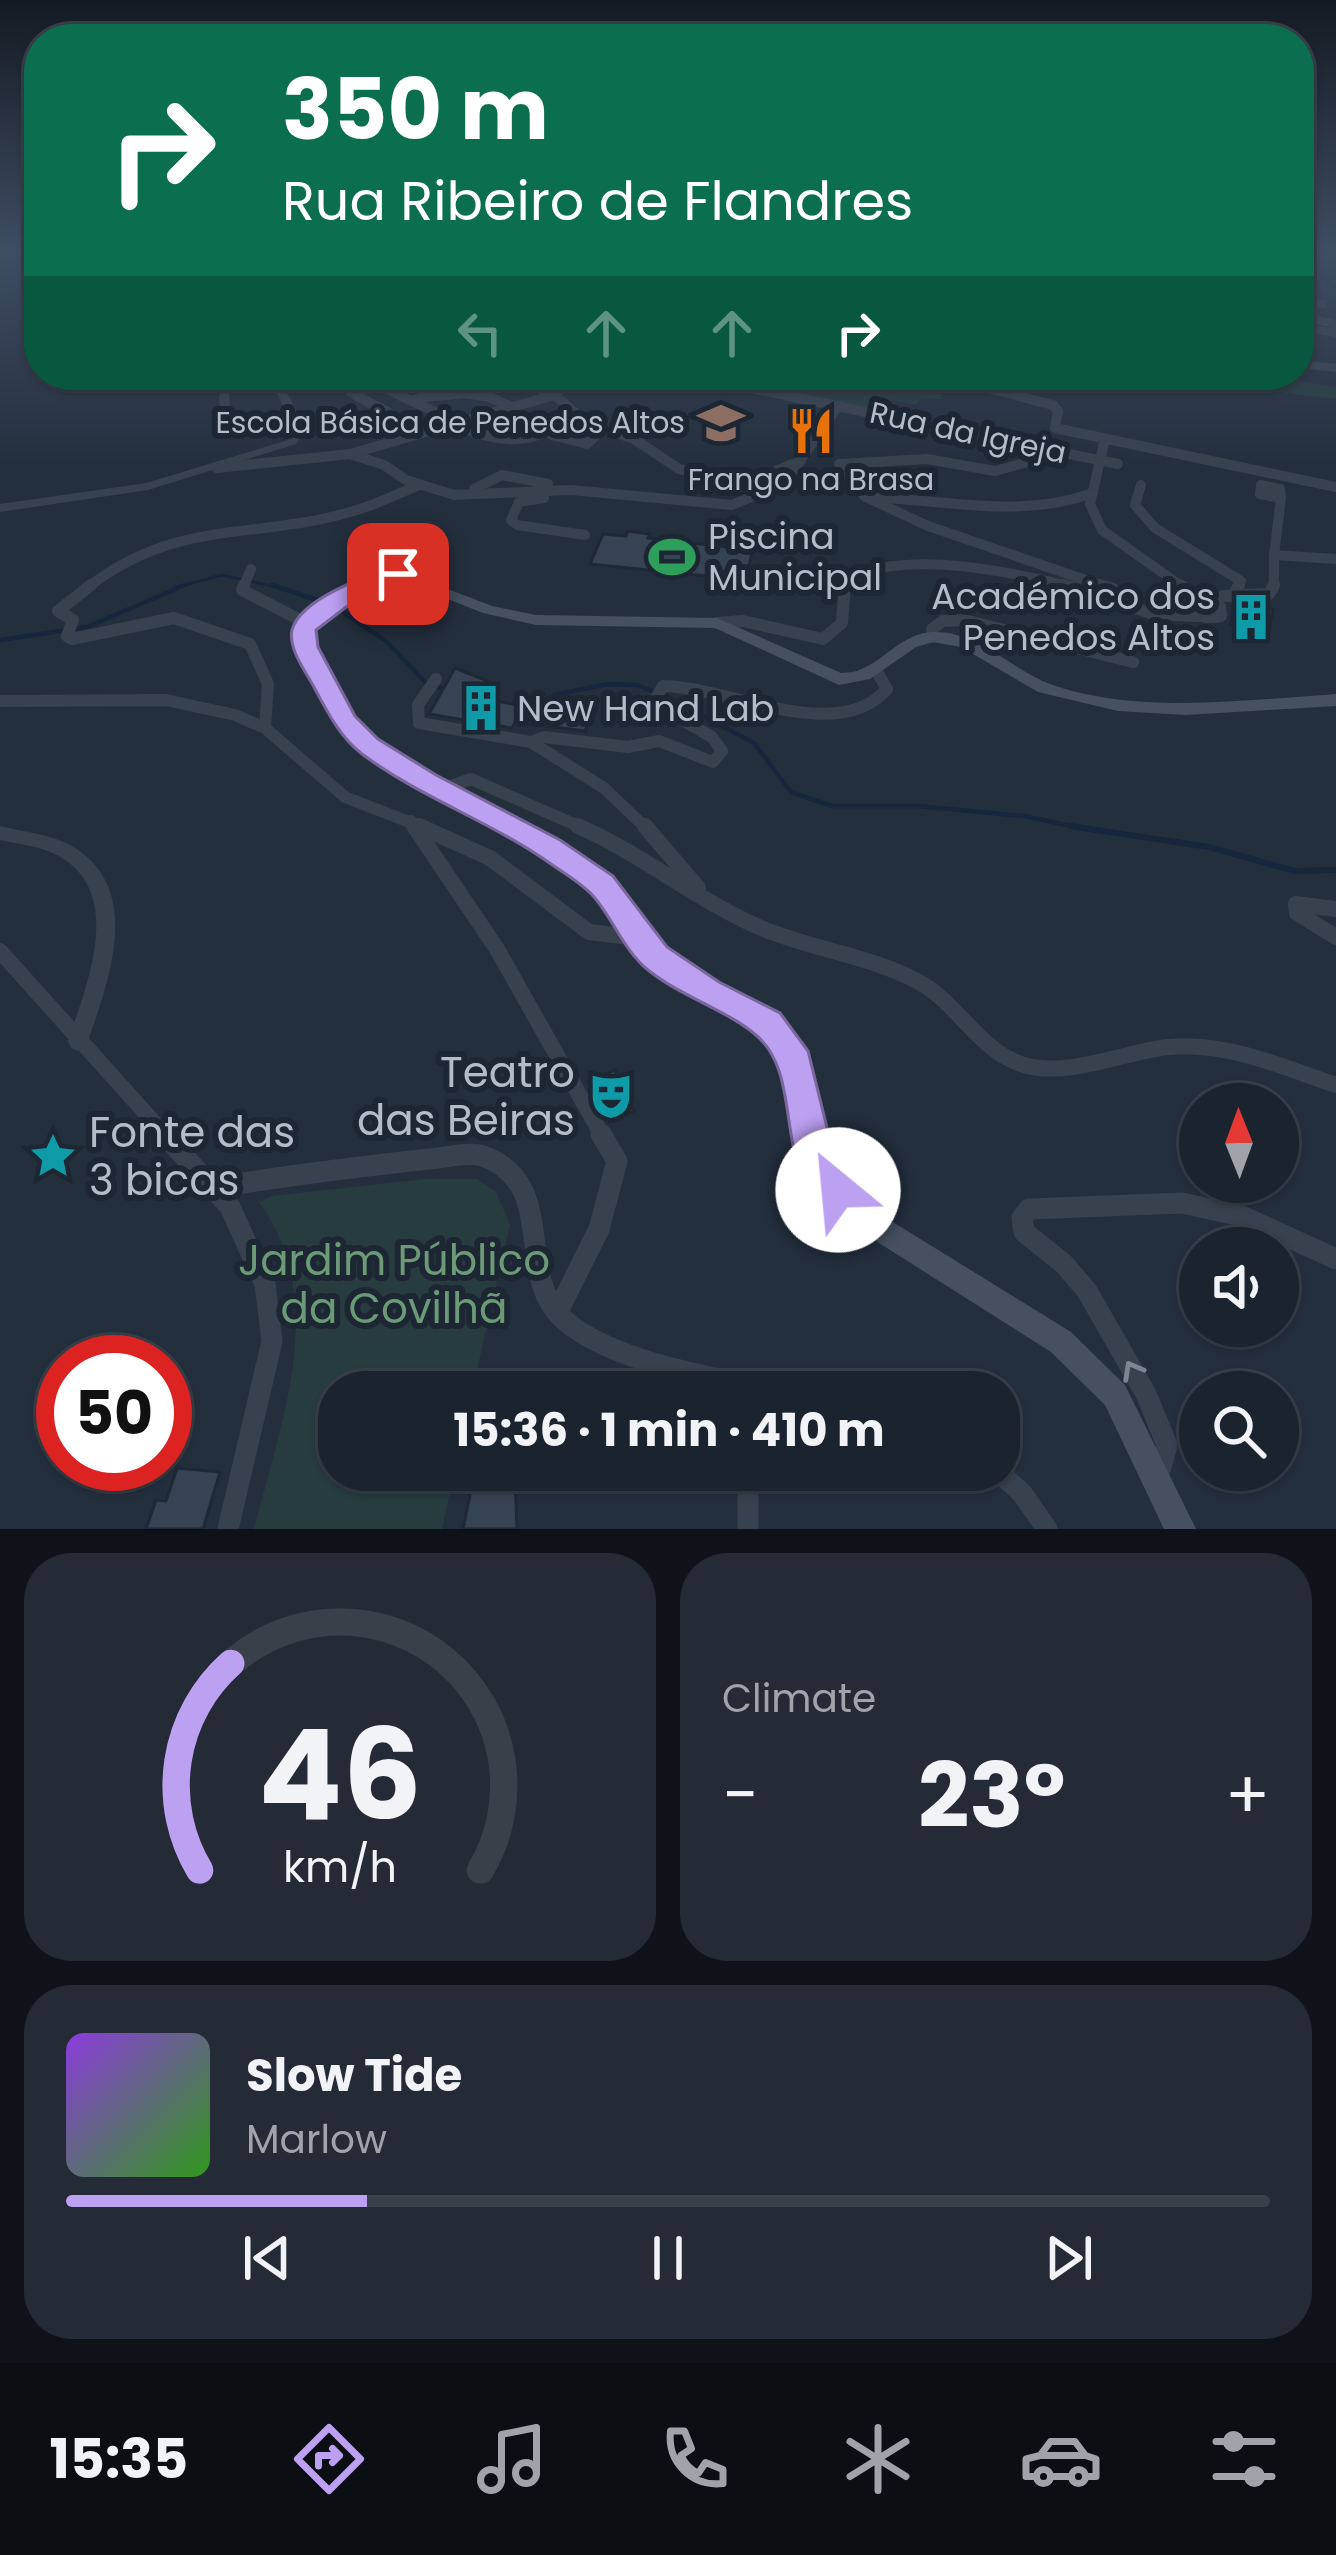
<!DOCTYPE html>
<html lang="en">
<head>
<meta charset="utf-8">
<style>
  body { margin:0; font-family:Poppins,sans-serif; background:#242b36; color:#f1f3f6; height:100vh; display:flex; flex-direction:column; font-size:45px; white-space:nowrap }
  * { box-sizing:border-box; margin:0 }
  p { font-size:39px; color:#a0a4aa }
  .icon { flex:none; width:66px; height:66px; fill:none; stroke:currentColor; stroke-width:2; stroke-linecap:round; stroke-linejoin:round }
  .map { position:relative; height:1529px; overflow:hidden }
  .side { display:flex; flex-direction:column; gap:24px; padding:24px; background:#0f1319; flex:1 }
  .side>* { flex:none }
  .hud { position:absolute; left:24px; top:24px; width:1290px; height:366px; border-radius:48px; box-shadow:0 3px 9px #0004,0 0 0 3px #39404a; background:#0b6e4f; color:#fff; overflow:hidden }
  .needle { width:78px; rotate:359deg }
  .buttons { position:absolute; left:1179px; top:1083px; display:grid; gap:24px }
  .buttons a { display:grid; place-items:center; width:120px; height:120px; border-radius:50%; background:#1b232e; box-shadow:0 3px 9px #0004,0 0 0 3px #39404a; font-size:60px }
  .speed { position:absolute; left:36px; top:1335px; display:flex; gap:24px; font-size:60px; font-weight:700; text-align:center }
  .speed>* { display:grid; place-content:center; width:156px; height:156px; border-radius:50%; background:#1b232e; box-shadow:0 3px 9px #0004,0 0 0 3px #39404a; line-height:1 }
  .speed .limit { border:18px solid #d22; background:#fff; color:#111 }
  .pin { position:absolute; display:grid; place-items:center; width:102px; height:102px; color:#fff; margin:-51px; border-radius:24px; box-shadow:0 6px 18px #0006 }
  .me { position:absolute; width:132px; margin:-66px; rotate:332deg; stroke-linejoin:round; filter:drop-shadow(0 0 9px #0008) }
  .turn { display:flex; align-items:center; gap:42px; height:252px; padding:0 60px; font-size:54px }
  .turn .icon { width:156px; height:156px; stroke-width:2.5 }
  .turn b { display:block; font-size:84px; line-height:102px }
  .lanes { display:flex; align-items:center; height:114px; padding:0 60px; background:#0003; justify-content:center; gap:60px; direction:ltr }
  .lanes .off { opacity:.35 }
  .big { font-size:90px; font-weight:700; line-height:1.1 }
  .side .card { flex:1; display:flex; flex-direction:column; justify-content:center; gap:18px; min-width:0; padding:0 42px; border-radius:48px; background:#242b36 }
  .side .dial { align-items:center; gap:0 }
  .dial svg { height:312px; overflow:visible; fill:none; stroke:#39404a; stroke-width:7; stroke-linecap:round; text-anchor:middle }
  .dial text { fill:#f1f3f6; stroke:none }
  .song { display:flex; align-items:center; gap:36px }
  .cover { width:144px; height:144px; border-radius:18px; background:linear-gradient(135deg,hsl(270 70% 55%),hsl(110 70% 35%)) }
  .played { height:12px; border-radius:6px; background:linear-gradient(90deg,#bca0f2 25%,#39404a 25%) }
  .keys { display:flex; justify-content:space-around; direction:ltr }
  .heat { display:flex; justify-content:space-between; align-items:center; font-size:66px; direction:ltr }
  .side .tiles { flex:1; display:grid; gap:24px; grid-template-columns:1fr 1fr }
  .card:last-child { grid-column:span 2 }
  .trip { position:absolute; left:318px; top:1371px; width:702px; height:120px; border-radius:48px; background:#1b232e; box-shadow:0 3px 9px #0004,0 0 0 3px #39404a; font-weight:700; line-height:120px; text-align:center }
  .tab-bar { display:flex; height:192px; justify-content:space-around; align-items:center; background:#0b0e12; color:#a0a4aa }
  .tab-bar .icon { width:84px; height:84px }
  .tab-bar .current { color:#bca0f2 }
  .tab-bar b { font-size:54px; color:#f1f3f6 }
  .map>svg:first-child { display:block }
  .green { fill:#263c3f }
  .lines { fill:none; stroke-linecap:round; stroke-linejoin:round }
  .stream-far2 { stroke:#17263c; stroke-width:3 }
  .stream-far1 { stroke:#17263c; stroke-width:4.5 }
  .stream { stroke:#17263c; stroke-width:6 }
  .building { fill:#364354; stroke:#1f2835; stroke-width:3 }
  .minor-far4 { stroke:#38414e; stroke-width:8 }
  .minor-far3 { stroke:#38414e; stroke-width:10 }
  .minor-far2 { stroke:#38414e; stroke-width:12 }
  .minor-far1 { stroke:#38414e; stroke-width:16 }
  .minor { stroke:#38414e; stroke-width:21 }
  .tertiary { fill:#38414e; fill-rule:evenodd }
  .secondary { fill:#465061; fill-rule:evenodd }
  .oneway { stroke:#7c8592 }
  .route { fill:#bca0f2; stroke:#7a689d; stroke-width:3 }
  .labels { text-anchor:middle; stroke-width:12; stroke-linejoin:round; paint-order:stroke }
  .far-poi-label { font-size:30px; fill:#b4bcc9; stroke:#1d2633; text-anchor:end }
  .far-street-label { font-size:30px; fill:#b4bcc9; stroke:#1d2633 }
  .poi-label { font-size:36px; fill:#b4bcc9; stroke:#1d2633; text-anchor:start }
  .near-poi-label { font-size:42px; fill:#b4bcc9; stroke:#1d2633; text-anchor:end }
  .near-park-label { font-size:42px; fill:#6b9a76; stroke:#1d2633 }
</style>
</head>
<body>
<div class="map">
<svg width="1336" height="1529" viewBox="0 0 1336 1529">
  <rect width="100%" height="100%" fill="#242f3e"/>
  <g class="green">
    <polygon points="808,375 834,379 840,375 918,375 921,386 938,391 943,399 921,398 917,405 885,399 875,411 794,396"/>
    <polygon points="1258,375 1336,387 1336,399 1196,382 1083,376"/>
    <path d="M425,1179H477L496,1192L510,1224L472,1392H339V1470H455L442,1529H254C281,1423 330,1300 259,1202L272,1196Z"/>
  </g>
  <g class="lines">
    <g class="stream-far2">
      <polyline points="1299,260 1336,288"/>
      <polyline points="174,588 222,575 281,588"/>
    </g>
    <g class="stream-far1">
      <polyline points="272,585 326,603"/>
      <polyline points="337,608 387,642 428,685 441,688"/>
      <polyline points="0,640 87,627 185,585"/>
      <polyline points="554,695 607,684 637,685 666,696 754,743 791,792 832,806 918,806 1024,816 1085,829"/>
    </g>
    <polyline class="stream" points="1070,826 1209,847 1295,871 1336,870"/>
  </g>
  <g class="building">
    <polygon points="628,531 650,534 648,538 753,550 745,580 590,564 603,534 626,536"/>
    <polygon points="1256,605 1273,609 1268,635 1230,625 1233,606"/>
    <polygon points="455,668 488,681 479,698 590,718 585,731 515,722 512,728 429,714"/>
    <polygon points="615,1070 634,1111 609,1122 588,1081"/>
    <polygon points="177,1468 220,1472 203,1529 146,1529 156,1500 166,1501"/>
    <polygon points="474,1475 515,1476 517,1529 463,1529"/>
  </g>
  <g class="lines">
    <g class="minor-far4">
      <polyline points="1299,301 1323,304"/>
      <polyline points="1299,316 1334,324 1336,330 1330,332"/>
      <polyline points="1299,327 1336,333"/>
      <polyline points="1299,364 1336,368"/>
      <polyline points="679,375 786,396 801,375"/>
      <polyline points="958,375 975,386 1030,399"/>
      <polyline points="378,386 407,399"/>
      <polyline points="786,396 803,399"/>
      <polyline points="225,399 226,375"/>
      <path d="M362,399L350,393C404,380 511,368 559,399"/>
      <polyline points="417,399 464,394 497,399"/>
      <polyline points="541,399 597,375"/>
    </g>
    <g class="minor-far3">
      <polyline points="224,396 226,420"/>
      <polyline points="357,396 425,432"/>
      <polyline points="401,396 459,423"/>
      <polyline points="487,396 512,407"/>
      <polyline points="556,396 585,422 634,439 679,469 719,478 762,476 801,461"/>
      <polyline points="788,396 1118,464"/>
      <polyline points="1018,396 1053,405 1058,411 1055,428 1336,487"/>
      <polyline points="412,401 427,396"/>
      <path d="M454,424C500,445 536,447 575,413"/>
      <polyline points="552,435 587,444 601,430"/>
      <polyline points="1105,439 1090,504 1102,530 1184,588"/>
      <path d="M1032,447L1024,463L995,471L927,459L839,464L865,497C943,499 1018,520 1093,493"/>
      <polyline points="350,454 384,465 406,480 454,495 571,490 732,505 785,483 838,406"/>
      <polyline points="217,468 350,454 551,396"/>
      <polyline points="1141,485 1135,505 1155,528 1241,581 1237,588"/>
      <polygon points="1261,485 1280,489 1281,498 1260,494"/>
      <polyline points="474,489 502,475 548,484"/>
      <polyline points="544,498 519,502 511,520 517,525 585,535"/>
      <polyline points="870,499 928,526 1109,588"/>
      <polyline points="1274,555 1281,498"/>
      <path d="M87,588C176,518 255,540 350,512C374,506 397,494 419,485"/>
      <polyline points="243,588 251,569"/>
      <path d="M844,588L845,578C914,550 1007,571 1077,588"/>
      <polyline points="1274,588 1274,555 1336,559"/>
    </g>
    <g class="minor-far2">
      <polyline points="91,585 58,611 73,620 67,636 72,639 174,618 250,644 268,684 265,728"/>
      <polyline points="244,585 242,590 308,624"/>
      <polyline points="1064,585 1154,614 1198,616"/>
      <polyline points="1100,585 1113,589"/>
      <polyline points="1180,585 1200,599"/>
      <polyline points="1233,596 1239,585"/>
      <path d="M1200,599L1220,607L1221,616C1206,619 1197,618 1189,604Z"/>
      <polyline points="1212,602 1223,596 1269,594 1274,585"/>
      <polyline points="717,623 743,621 823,639 842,623 845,585"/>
      <polyline points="933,637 932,629 943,621 964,620 1133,662"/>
      <polyline points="436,679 418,705 419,723 531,742"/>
      <polyline points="0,701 166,700 235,715 265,728 345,797 427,829"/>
      <polyline points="443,789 471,779 585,829"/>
      <polyline points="411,821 416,829"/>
      <path d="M647,829L604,788L531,742L544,737L628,747L659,741L713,762L722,751L712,737L653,703L663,686C730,687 838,746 887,689L876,670"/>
    </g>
    <g class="minor-far1">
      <polyline points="414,826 497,949 603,1137"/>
      <polyline points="419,826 490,858 589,932 639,938"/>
      <path d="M578,826C642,854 698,901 761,928C811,949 870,956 917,981C958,1002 979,1052 1024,1065C1068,1078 1124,1052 1168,1047C1226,1041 1282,1067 1336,1085"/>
      <polyline points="645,826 698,888"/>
      <polyline points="1296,904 1297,913 1336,937"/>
      <polyline points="1296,904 1336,909"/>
      <polyline points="0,951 167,1137"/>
    </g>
    <g class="minor">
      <polyline points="164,1134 230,1207 265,1284 272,1341 228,1529"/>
      <path d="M212,1188C284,1176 356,1167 429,1159C445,1158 469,1151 483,1156C559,1183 514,1274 563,1319C612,1363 715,1377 778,1392"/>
      <polyline points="557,1313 599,1229 617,1161 601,1134"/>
      <polyline points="748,1470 748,1529"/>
      <polyline points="996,1470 1022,1493 1047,1529"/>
      <polyline points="1158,1478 1167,1445 1146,1394 1087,1291 1064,1264 1024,1232 1022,1218 1029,1209 1182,1203 1242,1216 1336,1259"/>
    </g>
    <g class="tertiary">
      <polygon points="277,375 287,375 284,388 307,429 296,444 148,490 0,512 0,504 146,483 288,440 295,429 274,388"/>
      <path d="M0,826C23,832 51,834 72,846C144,889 109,979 88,1041L85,1048L78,1051L71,1048L68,1041C87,984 127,890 55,854C38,846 18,844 0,840Z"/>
    </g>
    <path class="secondary" d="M398,570L492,606L536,615L717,618L841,673C847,672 853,673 859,670C886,660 901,634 932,632C977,630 1011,669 1050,684C1136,715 1246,700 1336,694V706L1186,715L1118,711L1038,692L961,647L933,642L916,647L870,679L839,685L715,628L536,625L483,613L397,579L371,584L312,630L313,647L352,718L374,741L432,777L557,843L610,878L663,950L716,985L776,1017L802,1051L828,1159L867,1206L1071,1332L1125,1385L1196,1529H1164L1105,1405L1051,1352L849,1224L808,1174L781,1056L760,1031L700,999L647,964L596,890L543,853L420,787L362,749L337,722L297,647L296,629L307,616L361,578Z"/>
  </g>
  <defs><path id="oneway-chevron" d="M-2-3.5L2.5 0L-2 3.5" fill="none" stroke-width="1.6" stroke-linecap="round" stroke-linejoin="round" transform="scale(3)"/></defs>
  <use class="oneway" href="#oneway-chevron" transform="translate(1132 1370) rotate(-119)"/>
  <linearGradient id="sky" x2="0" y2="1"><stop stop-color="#141a22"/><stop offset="0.54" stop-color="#3f4d63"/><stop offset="1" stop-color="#3f4d63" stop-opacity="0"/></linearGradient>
  <rect width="1336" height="465" fill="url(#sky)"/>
  <path class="route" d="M398,567L406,569V579L374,586L316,630L318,647L355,716L378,739L436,775L560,840L613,876L667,947L719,982L780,1013L808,1051L834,1156L857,1190L851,1204L838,1209C768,1180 807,1079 757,1036C729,1011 680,996 648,970C625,952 613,919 594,897C583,884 565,874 551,864C492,822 421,798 362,754C340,737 328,713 315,689C307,673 288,650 292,630C300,599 370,573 398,567Z"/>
  <defs>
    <symbol id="school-bare" viewBox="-9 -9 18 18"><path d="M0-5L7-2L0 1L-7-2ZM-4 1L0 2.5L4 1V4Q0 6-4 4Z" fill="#8d6e63" stroke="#1d2633" stroke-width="2.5" paint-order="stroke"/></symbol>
    <symbol id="restaurant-bare" viewBox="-9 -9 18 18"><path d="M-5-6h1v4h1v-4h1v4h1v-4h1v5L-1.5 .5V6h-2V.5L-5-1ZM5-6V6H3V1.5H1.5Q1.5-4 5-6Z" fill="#e8710a" stroke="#1d2633" stroke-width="2.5" paint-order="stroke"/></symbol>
    <symbol id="stadium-bare" viewBox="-9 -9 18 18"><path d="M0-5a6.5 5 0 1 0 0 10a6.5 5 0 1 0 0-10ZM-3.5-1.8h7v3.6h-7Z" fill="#2e9e5b" stroke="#1d2633" stroke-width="2.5" paint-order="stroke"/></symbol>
    <symbol id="building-bare" viewBox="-9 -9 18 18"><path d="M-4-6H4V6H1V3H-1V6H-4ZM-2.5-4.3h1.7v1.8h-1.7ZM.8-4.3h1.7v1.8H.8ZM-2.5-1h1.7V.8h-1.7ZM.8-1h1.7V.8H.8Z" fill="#0f9aa8" stroke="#1d2633" stroke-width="2.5" paint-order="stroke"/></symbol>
    <symbol id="theatre-bare" viewBox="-9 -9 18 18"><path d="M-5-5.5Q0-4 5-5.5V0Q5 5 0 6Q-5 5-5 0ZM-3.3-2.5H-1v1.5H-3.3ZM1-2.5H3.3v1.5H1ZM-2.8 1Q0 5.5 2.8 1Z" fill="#0f9aa8" stroke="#1d2633" stroke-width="2.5" paint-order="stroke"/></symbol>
    <symbol id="sight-bare" viewBox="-9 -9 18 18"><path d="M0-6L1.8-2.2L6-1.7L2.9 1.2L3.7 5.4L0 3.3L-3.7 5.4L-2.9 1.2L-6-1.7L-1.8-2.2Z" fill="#0f9aa8" stroke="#1d2633" stroke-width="2.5" paint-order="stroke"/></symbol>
  </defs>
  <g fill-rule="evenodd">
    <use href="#school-bare" x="688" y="390" width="66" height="66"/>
    <use href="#restaurant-bare" x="778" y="398" width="66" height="66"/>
    <use href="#stadium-bare" x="639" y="524" width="66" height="66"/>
    <use href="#building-bare" x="1218" y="584" width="66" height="66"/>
    <use href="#building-bare" x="448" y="675" width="66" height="66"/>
    <use href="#theatre-bare" x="578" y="1063" width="66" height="66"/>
    <use href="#sight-bare" x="20" y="1123" width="66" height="66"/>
  </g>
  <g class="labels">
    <g class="far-poi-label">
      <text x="685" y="433">Escola Básica de Penedos Altos</text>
      <text x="811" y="490" text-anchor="middle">Frango na Brasa</text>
    </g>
    <g class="far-street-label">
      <text transform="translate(968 433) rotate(12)" y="10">Rua da Igreja</text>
    </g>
    <g class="poi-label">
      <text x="708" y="549">Piscina<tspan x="708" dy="41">Municipal</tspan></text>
      <text x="1215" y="609" text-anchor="end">Académico dos<tspan x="1215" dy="41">Penedos Altos</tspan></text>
      <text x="517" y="721">New Hand Lab</text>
    </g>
    <g class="near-poi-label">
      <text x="575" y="1087">Teatro<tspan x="575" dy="48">das Beiras</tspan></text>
      <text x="89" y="1147" text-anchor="start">Fonte das<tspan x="89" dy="48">3 bicas</tspan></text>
    </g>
    <g class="near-park-label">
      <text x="394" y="1275">Jardim Público<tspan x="394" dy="48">da Covilhã</tspan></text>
    </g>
  </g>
</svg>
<div class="buttons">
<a><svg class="needle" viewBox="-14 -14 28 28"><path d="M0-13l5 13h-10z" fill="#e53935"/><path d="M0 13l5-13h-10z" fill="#a0a4aa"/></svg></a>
<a><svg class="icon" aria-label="sound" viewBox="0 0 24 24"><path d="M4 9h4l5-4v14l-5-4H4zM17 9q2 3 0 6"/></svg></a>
<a><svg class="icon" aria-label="search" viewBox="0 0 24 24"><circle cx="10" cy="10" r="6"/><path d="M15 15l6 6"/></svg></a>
</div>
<div class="speed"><div class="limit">50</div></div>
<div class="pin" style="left:398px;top:574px;background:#d93025"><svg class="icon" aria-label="arrive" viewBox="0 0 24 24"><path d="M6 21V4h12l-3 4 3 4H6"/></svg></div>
<svg class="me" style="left:838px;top:1190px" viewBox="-20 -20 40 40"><circle r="19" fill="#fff"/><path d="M0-13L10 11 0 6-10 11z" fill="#bca0f2"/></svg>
<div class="trip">15:36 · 1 min · 410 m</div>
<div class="hud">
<div class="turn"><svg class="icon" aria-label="right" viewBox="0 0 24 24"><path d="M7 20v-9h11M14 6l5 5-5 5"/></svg><div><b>350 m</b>Rua Ribeiro de Flandres</div></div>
<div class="lanes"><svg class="icon off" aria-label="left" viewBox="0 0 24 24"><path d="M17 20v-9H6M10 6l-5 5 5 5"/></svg><svg class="icon off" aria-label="ahead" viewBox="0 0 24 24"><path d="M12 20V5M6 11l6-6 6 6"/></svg><svg class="icon off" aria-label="ahead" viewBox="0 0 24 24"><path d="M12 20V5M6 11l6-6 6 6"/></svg><svg class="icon" aria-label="right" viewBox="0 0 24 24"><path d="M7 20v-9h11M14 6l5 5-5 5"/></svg></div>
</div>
</div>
<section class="side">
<div class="tiles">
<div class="card dial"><svg viewBox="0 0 100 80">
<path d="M14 69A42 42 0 1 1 86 69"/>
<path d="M14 69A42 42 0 0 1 22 16" stroke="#bca0f2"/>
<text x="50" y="56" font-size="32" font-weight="700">46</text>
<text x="50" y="72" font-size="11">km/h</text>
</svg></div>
<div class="card"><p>Climate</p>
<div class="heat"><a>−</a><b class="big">23°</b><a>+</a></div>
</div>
<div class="card">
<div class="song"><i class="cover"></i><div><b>Slow Tide</b><p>Marlow</p></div></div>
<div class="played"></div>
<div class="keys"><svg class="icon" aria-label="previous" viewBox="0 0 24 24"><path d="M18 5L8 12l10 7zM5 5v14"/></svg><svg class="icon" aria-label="pause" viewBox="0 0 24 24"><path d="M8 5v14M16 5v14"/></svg><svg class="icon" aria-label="next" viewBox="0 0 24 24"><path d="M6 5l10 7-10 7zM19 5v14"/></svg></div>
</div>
</div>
</section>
<nav class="tab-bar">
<b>15:35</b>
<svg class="icon current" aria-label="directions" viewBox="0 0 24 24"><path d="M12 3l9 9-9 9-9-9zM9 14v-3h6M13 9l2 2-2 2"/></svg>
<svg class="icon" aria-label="music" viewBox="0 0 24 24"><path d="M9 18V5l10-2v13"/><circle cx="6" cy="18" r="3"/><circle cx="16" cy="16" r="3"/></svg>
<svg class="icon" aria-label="phone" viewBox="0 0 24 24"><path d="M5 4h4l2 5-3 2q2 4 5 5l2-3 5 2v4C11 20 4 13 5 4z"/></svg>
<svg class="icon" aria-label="climate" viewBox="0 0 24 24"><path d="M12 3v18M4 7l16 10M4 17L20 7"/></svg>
<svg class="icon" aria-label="car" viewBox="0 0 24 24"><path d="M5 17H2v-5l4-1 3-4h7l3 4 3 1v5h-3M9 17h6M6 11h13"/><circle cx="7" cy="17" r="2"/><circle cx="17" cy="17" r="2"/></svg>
<svg class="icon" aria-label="filters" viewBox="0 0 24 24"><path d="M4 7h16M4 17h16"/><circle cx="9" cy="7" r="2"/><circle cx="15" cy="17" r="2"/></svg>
</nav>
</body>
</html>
